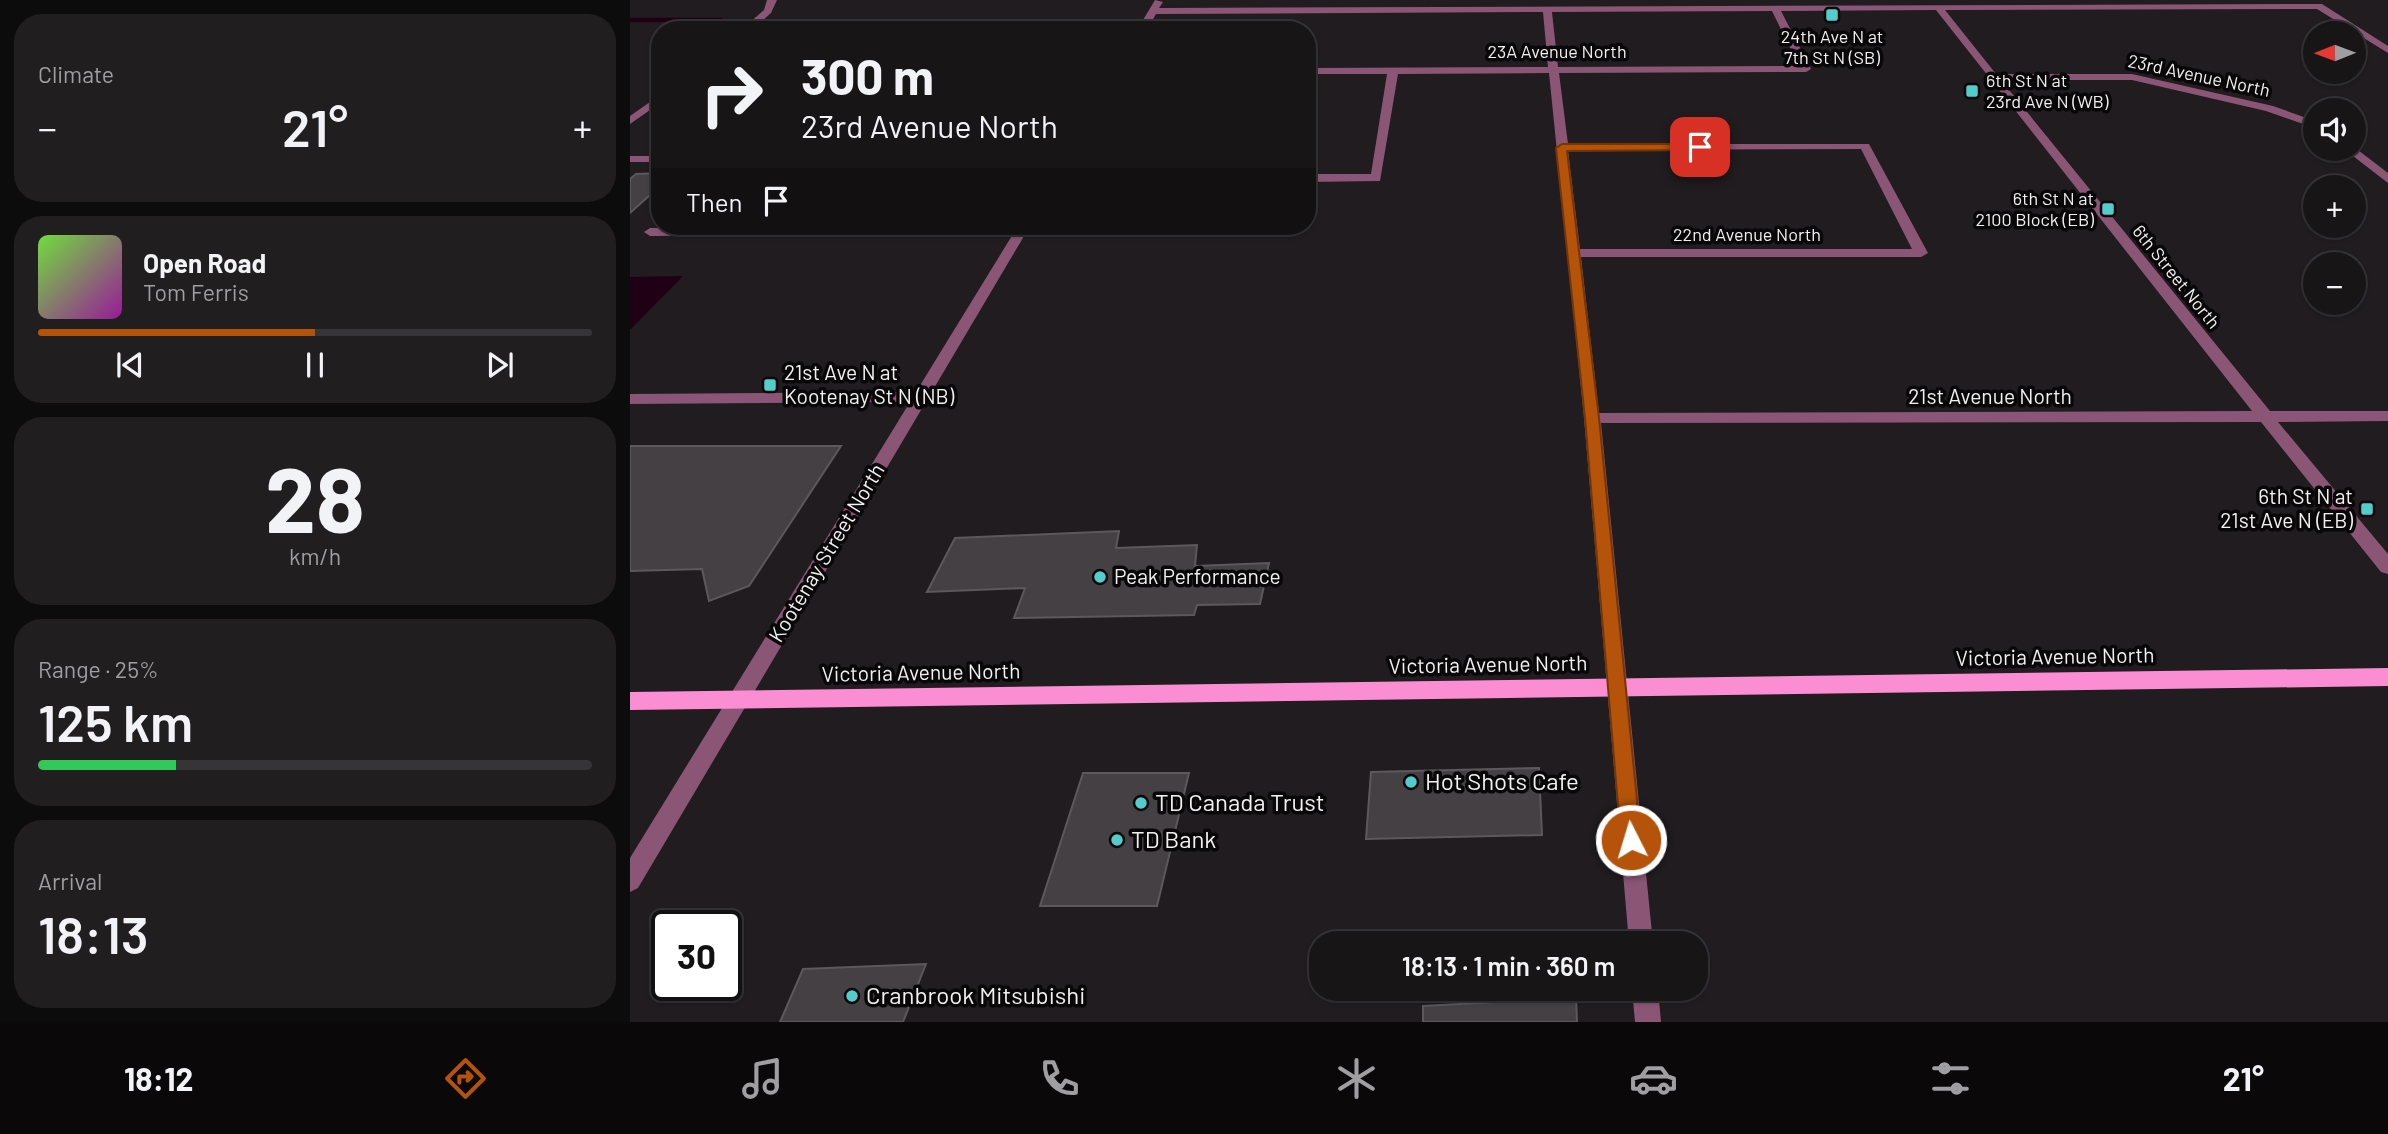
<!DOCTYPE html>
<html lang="en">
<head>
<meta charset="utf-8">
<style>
  body { margin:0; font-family:Barlow,sans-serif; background:#211e20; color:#f1f3f6; height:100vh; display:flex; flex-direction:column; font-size:26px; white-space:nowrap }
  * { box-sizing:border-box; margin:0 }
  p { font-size:23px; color:#9f9fa1 }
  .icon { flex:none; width:38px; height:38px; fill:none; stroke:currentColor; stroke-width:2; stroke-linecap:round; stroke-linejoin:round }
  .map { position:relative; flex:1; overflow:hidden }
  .panel { display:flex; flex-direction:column; gap:14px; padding:14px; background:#0d0c0d; width:630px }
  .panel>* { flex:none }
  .hud { position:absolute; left:21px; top:21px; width:665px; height:214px; border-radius:28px; box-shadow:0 2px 5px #0004,0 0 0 2px #363436; background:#181517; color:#f1f3f6; overflow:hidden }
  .needle { width:46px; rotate:269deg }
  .buttons { position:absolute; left:1673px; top:21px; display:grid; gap:14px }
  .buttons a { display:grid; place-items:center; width:63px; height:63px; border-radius:50%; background:#181517; box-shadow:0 2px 5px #0004,0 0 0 2px #363436; font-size:35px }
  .speed { position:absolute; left:21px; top:910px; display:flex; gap:14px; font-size:35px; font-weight:700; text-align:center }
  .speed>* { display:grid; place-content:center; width:91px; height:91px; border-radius:50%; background:#181517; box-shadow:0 2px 5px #0004,0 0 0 2px #363436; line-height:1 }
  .speed .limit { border:4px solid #111; border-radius:10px; background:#fff; color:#111 }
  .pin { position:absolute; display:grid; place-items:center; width:60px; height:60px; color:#fff; margin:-30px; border-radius:14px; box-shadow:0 4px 10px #0006 }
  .me { position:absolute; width:77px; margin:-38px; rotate:355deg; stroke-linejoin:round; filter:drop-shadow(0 0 5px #0008) }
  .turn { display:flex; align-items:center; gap:24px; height:147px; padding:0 35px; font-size:32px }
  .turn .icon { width:91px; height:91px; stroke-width:2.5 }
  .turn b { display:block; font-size:49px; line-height:60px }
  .then { display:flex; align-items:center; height:66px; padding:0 35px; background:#0003; gap:14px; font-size:26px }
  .big { font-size:52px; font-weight:600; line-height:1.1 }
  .panel .tile { flex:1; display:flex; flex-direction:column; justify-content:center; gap:10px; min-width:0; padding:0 24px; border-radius:28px; background:#211e20 }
  .panel .dial { align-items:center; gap:0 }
  .dial b { font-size:91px; line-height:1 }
  .song { display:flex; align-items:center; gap:21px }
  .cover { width:84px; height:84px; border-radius:10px; background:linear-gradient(135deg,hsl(100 70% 55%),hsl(300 70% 35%)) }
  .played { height:7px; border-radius:4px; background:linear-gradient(90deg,#b45309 50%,#363436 50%) }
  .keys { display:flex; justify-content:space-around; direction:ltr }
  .heat { display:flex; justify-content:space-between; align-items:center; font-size:38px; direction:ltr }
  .charge { height:10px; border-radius:5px; background:linear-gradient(90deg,#34c759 25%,#363436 0) }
  .trip { position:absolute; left:679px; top:931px; width:399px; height:70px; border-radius:28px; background:#181517; box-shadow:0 2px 5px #0004,0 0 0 2px #363436; font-weight:600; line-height:70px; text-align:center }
  .menu { display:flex; height:112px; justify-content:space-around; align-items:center; background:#0a0809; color:#9f9fa1 }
  .menu .icon { width:49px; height:49px }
  .menu .selected { color:#b45309 }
  .menu b { font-size:32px; color:#f1f3f6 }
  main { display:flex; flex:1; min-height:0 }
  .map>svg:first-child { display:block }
  .water { fill:#200015 }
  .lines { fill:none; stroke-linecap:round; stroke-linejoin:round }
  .stream { stroke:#200015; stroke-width:4.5 }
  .building { fill:#454043; stroke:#5d585b; stroke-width:2 }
  .minor { fill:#8b5676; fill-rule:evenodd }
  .major { fill:#fb8dd2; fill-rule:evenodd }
  .route { fill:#b45309; stroke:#753606; stroke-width:2 }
  .poi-dot { fill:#53cdcb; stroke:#090708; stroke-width:2.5 }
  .labels { text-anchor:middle; stroke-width:7; stroke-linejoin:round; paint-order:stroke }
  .far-poi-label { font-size:18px; fill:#f3f0f1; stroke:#090708 }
  .far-street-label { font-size:18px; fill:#f3f0f1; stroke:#090708 }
  .poi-label { font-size:21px; fill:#f3f0f1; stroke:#090708; text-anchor:start }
  .street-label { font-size:21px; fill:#f3f0f1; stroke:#090708 }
  .near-poi-label { font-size:24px; fill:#f3f0f1; stroke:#090708; text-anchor:start }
</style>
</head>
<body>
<main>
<section class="panel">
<div class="tile"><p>Climate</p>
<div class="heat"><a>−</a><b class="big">21°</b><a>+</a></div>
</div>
<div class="tile">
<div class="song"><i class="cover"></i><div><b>Open Road</b><p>Tom Ferris</p></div></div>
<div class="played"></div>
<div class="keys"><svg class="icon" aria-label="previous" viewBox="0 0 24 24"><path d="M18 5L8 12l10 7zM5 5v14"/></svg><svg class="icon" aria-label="pause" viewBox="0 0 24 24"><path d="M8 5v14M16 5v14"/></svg><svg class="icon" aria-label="next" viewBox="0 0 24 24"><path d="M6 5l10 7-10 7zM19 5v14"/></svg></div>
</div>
<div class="tile dial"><b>28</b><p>km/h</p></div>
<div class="tile"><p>Range · 25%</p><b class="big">125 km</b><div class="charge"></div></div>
<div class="tile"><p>Arrival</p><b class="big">18:13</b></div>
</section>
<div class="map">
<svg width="1758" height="1022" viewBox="0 0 1758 1022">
  <rect width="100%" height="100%" fill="#201c1f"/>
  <polygon class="water" points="53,276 1,329 0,329 0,277"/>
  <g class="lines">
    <polyline class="stream" points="0,20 91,20 93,24 89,30"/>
  </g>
  <g class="building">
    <polygon points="30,173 30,186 0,213 0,179 6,174"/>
    <polygon points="0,446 211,446 119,586 79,601 72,569 0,571"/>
    <polygon points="489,531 486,548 567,545 565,566 639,563 630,604 567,605 564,615 384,618 395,588 297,592 325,538"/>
    <polygon points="909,768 912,835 736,839 741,772"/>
    <polygon points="453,773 559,773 527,906 410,906"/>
    <polygon points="296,964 273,1022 150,1022 173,969"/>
    <polygon points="946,998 947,1022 793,1022 793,1006"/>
  </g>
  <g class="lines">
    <g class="minor">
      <polygon points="137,0 147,0 141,13 122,30 111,30 134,10"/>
      <path d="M525,0L533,2L529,8L1692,4L1758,46V53L1687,9L1315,10L1366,74H1502L1643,106L1685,121V128L1636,111L1502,80H1371L1640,411H1758V421L1648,422L1758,554V574L1751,572L1631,422L971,423L1023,943H999L954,418L919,73L768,74L750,181L677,182V174H741L757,74H677V68L918,67L913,12L526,14L517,30H507ZM1306,10L1622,411L969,413L951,257H1291L1298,253L1239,144H938L929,73L1176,72L1181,69L1151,11ZM1142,11L1169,66L928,67L922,12ZM1231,149L1282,249H950L938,150Z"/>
      <polygon points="30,95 30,103 0,124 0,116"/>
      <polygon points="1724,147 1758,173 1758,183 1714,149"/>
      <rect x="0" y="156" width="30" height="6"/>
      <polygon points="400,226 8,888 0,892 0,858 280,402 0,404 0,394 286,392 383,234 20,236 14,232 20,228"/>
      <polygon points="1002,989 1028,989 1031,1022 1005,1022"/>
    </g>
    <polygon class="major" points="1758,668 1758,686 0,710 0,692"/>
  </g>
  <polygon class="route" points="932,144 1070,144 1075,147 1070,150 937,151 969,418 1011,840 1008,847 1001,850 994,847 991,840 955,418 926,148"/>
  <g class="poi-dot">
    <rect x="1195" y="8" width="14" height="14" rx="3.5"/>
    <rect x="1335" y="84" width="14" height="14" rx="3.5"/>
    <rect x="1471" y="202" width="14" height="14" rx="3.5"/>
    <rect x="133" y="378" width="14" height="14" rx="3.5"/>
    <rect x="1730" y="502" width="14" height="14" rx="3.5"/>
    <circle cx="470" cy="577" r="7"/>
    <circle cx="781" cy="782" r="7"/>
    <circle cx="511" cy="803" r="7"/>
    <circle cx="487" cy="840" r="7"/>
    <circle cx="222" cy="996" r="7"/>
  </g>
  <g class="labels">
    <g class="far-poi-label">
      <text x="1202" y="43">24th Ave N at<tspan x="1202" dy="21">7th St N (SB)</tspan></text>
      <text x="1356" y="87" text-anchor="start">6th St N at<tspan x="1356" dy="21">23rd Ave N (WB)</tspan></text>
      <text x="1464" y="205" text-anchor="end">6th St N at<tspan x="1464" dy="21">2100 Block (EB)</tspan></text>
    </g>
    <g class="far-street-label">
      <text x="927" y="58">23A Avenue North</text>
      <text transform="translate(1569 76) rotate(12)" y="6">23rd Avenue North</text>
      <text x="1117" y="241">22nd Avenue North</text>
      <text transform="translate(1546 277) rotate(51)" y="6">6th Street North</text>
    </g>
    <g class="poi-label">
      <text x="154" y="380">21st Ave N at<tspan x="154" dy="24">Kootenay St N (NB)</tspan></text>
      <text x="1723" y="504" text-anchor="end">6th St N at<tspan x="1723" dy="24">21st Ave N (EB)</tspan></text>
      <text x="484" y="584">Peak Performance</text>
    </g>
    <g class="street-label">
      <text x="1360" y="404">21st Avenue North</text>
      <text transform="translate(197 553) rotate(-59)" y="7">Kootenay Street North</text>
      <text transform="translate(1425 657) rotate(-1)" y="7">Victoria Avenue North</text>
      <text transform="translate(858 665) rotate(-1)" y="7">Victoria Avenue North</text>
      <text transform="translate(291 673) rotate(-1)" y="7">Victoria Avenue North</text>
    </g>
    <g class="near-poi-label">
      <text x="795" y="790">Hot Shots Cafe</text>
      <text x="525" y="811">TD Canada Trust</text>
      <text x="501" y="848">TD Bank</text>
      <text x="236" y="1004">Cranbrook Mitsubishi</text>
    </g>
  </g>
</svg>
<div class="buttons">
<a><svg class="needle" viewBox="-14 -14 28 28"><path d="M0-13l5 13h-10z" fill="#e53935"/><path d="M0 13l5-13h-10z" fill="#9f9fa1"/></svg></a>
<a><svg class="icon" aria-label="sound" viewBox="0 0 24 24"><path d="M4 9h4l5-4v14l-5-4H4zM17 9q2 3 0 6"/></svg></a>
<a>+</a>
<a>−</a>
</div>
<div class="speed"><div class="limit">30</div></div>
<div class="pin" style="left:1070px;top:147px;background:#d93025"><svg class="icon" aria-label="arrive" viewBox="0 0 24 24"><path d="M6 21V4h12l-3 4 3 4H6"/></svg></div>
<svg class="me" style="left:1001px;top:840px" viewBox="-20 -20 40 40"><circle r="17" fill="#b45309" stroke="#fff" stroke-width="3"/><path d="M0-11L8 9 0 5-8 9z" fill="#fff"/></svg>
<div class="trip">18:13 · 1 min · 360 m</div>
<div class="hud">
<div class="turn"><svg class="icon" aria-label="right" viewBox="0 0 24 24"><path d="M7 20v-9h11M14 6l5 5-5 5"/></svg><div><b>300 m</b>23rd Avenue North</div></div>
<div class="then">Then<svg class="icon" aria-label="arrive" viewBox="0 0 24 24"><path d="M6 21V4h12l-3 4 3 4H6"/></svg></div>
</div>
</div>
</main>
<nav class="menu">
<b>18:12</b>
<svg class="icon selected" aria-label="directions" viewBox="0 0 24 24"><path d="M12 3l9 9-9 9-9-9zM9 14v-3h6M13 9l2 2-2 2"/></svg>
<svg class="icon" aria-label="music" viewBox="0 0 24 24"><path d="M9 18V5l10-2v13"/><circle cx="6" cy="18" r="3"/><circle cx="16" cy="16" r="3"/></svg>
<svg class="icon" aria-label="phone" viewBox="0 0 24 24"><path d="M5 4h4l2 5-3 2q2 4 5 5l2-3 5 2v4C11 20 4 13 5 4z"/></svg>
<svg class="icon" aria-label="climate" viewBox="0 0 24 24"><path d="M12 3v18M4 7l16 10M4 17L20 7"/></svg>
<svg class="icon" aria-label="car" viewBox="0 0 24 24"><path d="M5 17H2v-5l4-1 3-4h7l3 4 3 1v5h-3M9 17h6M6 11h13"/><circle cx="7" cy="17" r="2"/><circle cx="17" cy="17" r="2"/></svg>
<svg class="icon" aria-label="filters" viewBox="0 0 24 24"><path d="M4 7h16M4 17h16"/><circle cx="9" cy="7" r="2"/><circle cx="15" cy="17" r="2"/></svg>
<b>21°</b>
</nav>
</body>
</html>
